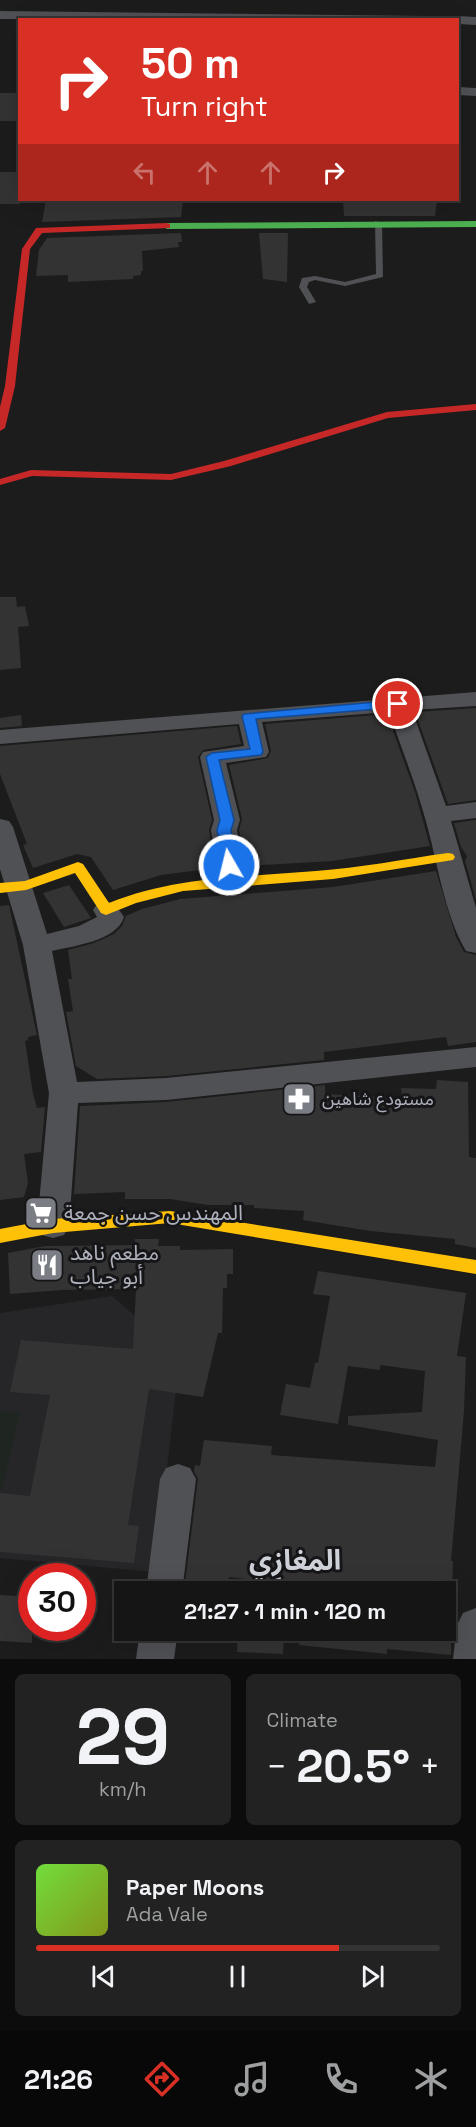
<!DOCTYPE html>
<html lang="en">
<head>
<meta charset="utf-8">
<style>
  body { margin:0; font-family:"Space Grotesk","Noto Sans Arabic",sans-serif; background:#222; color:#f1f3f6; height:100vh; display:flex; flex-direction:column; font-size:22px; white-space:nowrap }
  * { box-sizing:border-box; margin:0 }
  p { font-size:20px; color:#9d9fa0 }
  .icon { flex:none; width:33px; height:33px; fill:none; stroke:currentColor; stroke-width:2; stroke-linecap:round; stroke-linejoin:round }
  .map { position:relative; height:1659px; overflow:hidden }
  .panel { display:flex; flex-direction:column; gap:15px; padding:15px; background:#0c0c0c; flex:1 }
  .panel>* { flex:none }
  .hud { position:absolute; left:18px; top:18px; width:441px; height:183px; border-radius:0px; box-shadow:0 6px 24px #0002,0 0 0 2px #343434; background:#d93025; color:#fff; overflow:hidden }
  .speed { position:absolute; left:18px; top:1563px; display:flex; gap:12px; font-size:30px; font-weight:700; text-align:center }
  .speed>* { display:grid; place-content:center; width:78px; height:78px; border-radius:50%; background:#151515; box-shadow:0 6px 24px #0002,0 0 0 2px #343434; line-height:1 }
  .speed .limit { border:9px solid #d22; background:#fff; color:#111 }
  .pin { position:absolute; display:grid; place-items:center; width:51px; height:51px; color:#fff; margin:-26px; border:3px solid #fff; border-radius:50%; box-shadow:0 2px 6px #0007 }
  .me { position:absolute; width:66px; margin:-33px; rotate:352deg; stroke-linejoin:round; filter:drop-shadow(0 0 4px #0008) }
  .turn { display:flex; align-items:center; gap:21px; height:126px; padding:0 24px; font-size:27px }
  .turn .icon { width:78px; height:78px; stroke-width:2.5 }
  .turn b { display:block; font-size:42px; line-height:51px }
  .lanes { display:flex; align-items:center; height:57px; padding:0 24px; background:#0003; justify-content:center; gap:30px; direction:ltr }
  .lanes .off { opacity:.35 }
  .big { font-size:45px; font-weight:700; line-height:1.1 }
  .panel .widget { flex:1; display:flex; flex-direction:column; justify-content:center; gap:9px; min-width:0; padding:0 21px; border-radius:9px; background:#222 }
  .panel .dial { align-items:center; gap:0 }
  .dial b { font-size:78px; line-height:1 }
  .song { display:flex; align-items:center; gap:18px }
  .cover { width:72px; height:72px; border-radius:9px; background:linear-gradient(135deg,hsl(100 70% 55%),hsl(70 70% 35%)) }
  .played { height:6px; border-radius:3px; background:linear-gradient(90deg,#d93025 75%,#343434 75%) }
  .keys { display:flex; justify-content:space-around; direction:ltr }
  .heat { display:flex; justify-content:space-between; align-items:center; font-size:33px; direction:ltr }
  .panel .tiles { flex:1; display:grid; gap:15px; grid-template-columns:1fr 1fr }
  .widget:last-child { grid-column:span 2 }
  .trip { position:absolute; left:114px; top:1581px; width:342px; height:60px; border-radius:0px; background:#151515; box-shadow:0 6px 24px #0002,0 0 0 2px #343434; font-weight:700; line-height:60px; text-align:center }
  .tabs { display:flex; height:96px; justify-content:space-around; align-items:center; background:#080808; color:#9d9fa0 }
  .tabs .icon { width:42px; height:42px }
  .tabs .active { color:#d93025 }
  .tabs b { font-size:27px; color:#f1f3f6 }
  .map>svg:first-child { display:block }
  .built { fill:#262629 }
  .green { fill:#1f2621 }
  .building { fill:#333334 }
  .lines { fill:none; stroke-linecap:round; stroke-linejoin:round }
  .lane { fill:#505155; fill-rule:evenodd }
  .street { fill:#505155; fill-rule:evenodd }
  .fast { fill:#4caf50; fill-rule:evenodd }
  .slow { fill:#ffc107; fill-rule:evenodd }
  .jam { fill:#c62828; fill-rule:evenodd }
  .route { fill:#1a73e8; stroke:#114b97; stroke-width:1.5 }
  .labels { text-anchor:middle; stroke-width:6; stroke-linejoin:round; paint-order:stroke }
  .poi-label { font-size:18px; fill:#aeb1bc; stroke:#161618; text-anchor:start }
  .near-poi-label { font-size:21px; fill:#aeb1bc; stroke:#161618; text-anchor:start }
  .near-district-label { font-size:28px; font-weight:bold; fill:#cfd1d8; stroke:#161618 }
</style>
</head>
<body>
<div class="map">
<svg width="476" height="1659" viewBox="0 0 476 1659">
  <rect width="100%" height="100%" fill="#1c1c1c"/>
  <polygon class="built" points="112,1296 180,1355 155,1572 0,1558 0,1313"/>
  <polygon class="green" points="0,1411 20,1413 2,1490 0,1490"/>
  <g class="building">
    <rect x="0" y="93" width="20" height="28"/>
    <rect x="0" y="172" width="20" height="32"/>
    <polygon points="46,200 183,200 181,217 42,222"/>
    <polygon points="343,200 437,200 435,216 344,216"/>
    <polygon points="181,233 182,242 178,242 179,247 142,251 143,271 141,271 141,275 133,276 133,279 68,282 68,275 36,276 39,250 47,238"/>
    <polygon points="259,233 288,233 287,282 263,279"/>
    <polygon points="0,597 16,597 17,607 25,606 29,626 18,627 21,668 0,670"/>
    <polygon points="476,708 476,800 448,804 415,712"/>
    <polygon points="387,714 415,792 430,846 332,861 245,866 239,830 242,819 229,765 268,758 271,751 265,724"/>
    <polygon points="21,715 22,726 0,728 0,718"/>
    <polygon points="237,726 241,744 203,750 198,757 212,820 209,830 215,868 161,875 113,890 91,857 77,854 33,868 23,845 27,844 0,774 0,746"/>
    <polygon points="476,820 476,900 465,861 467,856 461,847 454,823"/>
    <polygon points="436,871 456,937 464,952 476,955 476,1042 448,1046 446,1037 324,1052 324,1060 166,1076 97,1079 76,1066 66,1012 73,1011 68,979 72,979 68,950 94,943 114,934 122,926 126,916 142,909 180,899 333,887"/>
    <polygon points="69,885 91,918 64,927 43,893"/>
    <polygon points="9,905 37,1035 28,1037 28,1040 25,1041 33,1094 37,1108 45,1107 41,1152 24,1154 28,1183 24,1197 0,1200 0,906"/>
    <polygon points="437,1080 468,1082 469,1157 476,1158 476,1248 455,1244 455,1239 370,1231 303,1220 304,1211 254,1208 254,1205 208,1205 170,1199 125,1199 125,1192 74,1194 80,1106 166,1102 325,1085 325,1094 402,1098 401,1088 436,1089"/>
    <polygon points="135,1239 159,1239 158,1246 180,1246 180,1250 233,1249 233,1274 227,1274 227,1288 223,1288 222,1333 218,1333 203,1397 149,1389 128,1525 139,1526 134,1563 0,1552 0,1493 30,1496 50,1395 10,1392 21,1340 133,1349 136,1289 63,1290 10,1294 8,1253 45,1246 135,1245"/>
    <polygon points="318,1271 466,1293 457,1356 466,1357 464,1411 451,1561 453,1561 452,1592 298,1592 298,1586 229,1577 226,1592 184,1592 198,1479 194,1471 195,1465 200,1466 204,1440 272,1446 271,1455 435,1467 438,1440 348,1425 348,1416 422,1412 425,1371 380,1365 380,1370 348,1366 338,1424 280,1415 286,1384 310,1388 315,1363 318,1363 330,1296 313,1294"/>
    <polygon points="0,1595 32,1597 32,1643 0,1641"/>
    <polygon points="238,1630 284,1630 283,1654 237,1652"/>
    <polygon points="300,1630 451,1630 451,1655 387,1649 387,1654 299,1645"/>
  </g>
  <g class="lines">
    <polygon class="lane" points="375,221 382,223 383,277 345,286 315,280 309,282 307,287 316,302 309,304 299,287 302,278 315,276 345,282 376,274"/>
    <g class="street">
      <polygon points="0,11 426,16 432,20 0,19"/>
      <polygon points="458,16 476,17 476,25 458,24 458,20 452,20"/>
      <polygon points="458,87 476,88 476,96 458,95"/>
      <path d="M476,692V706L412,710L446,806L476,802V818L451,821L476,908V953L466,951C444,914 437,859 425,818C415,782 401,747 389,712L262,722L269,752L266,757L226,763L240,820L237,830L245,882L241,888L232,891L223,888L219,882L211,830L214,820L200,757L203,752L244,746L239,724L0,744V730Z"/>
      <path d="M0,819L9,821L13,827L47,934L79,926L97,917L93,910L97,904L106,901L115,904L124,917C117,941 73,946 52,951L77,1082L166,1078L476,1047V1067L166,1100L78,1103L69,1226L64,1235L53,1238L42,1235L37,1226L49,1093L23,945L0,869Z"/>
      <polygon points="178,1464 190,1468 196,1479 182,1592 146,1592 160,1479 166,1468"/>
      <polygon points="476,1608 476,1659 453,1659 457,1625 463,1613"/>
      <polygon points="140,1630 178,1630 174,1659 136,1659"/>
    </g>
    <polygon class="fast" points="476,221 476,227 167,229 163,226 167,223"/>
    <g class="slow">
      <path d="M448,853L453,854L455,857L453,860L333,879L183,891L136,903L106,915L101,913L75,873L26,890L0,893V883L25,881L78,862L83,864L109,903C176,876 246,877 316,871C360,868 404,859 448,853Z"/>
      <polygon points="170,1211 476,1260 476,1274 170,1223 53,1233 0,1243 0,1229 53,1219"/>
    </g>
    <g class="jam">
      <polygon points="167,223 170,224 170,228 42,233 30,249 15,386 5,428 0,431 0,407 5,386 22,249 36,228"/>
      <polygon points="476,404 476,410 388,418 231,466 171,480 32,476 0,485 0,479 31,470 171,474 224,461 387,412"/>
    </g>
  </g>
  <polygon class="route" points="398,700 404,704 403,707 256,719 263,752 261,755 219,760 234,820 231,830 236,865 229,869 224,868 217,830 220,820 206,757 212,753 250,749 242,716 244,714"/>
  <defs>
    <symbol id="pharmacy-square" viewBox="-11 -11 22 22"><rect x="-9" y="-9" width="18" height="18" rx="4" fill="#7b7d84" stroke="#161618"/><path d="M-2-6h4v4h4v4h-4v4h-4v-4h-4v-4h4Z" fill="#fff"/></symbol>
    <symbol id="supermarket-square" viewBox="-11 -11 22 22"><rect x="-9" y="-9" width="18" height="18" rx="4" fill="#7b7d84" stroke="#161618"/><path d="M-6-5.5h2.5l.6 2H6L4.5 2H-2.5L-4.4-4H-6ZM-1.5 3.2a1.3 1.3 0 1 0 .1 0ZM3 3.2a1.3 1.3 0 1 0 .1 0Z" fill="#fff"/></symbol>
    <symbol id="restaurant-square" viewBox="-11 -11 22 22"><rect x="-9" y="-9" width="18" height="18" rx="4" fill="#7b7d84" stroke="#161618"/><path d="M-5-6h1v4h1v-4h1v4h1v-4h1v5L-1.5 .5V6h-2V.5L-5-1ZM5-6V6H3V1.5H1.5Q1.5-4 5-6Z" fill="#fff"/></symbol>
  </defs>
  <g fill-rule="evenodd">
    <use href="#pharmacy-square" x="280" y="1080" width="38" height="38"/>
    <use href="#supermarket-square" x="22" y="1194" width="38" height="38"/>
    <use href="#restaurant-square" x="28" y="1246" width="38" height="38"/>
  </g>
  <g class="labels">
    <g class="poi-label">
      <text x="322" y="1105">مستودع شاهين</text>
    </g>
    <g class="near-poi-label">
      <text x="64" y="1220">المهندس حسن جمعة</text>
      <text x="70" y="1260">مطعم ناهد<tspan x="70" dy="24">أبو جياب</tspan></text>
    </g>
    <g class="near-district-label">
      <text x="295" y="1570">المغازِي</text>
    </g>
  </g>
</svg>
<div class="speed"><div class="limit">30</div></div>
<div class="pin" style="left:398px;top:704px;background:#d93025"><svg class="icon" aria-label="arrive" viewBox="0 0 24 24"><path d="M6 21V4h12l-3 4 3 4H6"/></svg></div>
<svg class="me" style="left:229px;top:865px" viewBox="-20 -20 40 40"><circle r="17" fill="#1a73e8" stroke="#fff" stroke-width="3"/><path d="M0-11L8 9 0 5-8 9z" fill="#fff"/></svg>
<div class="trip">21:27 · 1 min · 120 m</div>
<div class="hud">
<div class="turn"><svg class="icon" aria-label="right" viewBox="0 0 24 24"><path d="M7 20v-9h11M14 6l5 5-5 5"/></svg><div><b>50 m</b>Turn right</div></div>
<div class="lanes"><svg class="icon off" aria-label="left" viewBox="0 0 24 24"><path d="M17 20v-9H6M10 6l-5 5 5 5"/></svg><svg class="icon off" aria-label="ahead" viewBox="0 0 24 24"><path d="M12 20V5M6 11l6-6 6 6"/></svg><svg class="icon off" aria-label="ahead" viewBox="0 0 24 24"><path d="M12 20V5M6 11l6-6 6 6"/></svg><svg class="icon" aria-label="right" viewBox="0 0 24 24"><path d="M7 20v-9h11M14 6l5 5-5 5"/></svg></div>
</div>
</div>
<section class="panel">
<div class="tiles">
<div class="widget dial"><b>29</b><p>km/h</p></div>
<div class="widget"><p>Climate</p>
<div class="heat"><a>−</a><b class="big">20.5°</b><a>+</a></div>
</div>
<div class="widget">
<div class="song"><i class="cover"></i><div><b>Paper Moons</b><p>Ada Vale</p></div></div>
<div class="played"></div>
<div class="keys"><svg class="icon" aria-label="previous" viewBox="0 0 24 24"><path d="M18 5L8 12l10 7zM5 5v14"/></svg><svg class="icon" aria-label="pause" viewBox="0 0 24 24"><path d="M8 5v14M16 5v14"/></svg><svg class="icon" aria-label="next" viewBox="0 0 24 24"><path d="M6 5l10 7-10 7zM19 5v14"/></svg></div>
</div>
</div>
</section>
<nav class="tabs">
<b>21:26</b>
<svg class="icon active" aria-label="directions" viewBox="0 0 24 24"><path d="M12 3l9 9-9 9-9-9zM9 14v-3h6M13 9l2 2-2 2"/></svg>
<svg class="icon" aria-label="music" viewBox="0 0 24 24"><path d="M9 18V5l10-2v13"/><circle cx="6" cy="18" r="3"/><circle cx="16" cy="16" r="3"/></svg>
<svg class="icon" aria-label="phone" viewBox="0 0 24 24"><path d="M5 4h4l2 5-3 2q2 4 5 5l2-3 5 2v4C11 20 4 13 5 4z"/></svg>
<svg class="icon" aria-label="climate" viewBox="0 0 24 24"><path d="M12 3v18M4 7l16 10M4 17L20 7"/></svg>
</nav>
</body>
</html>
